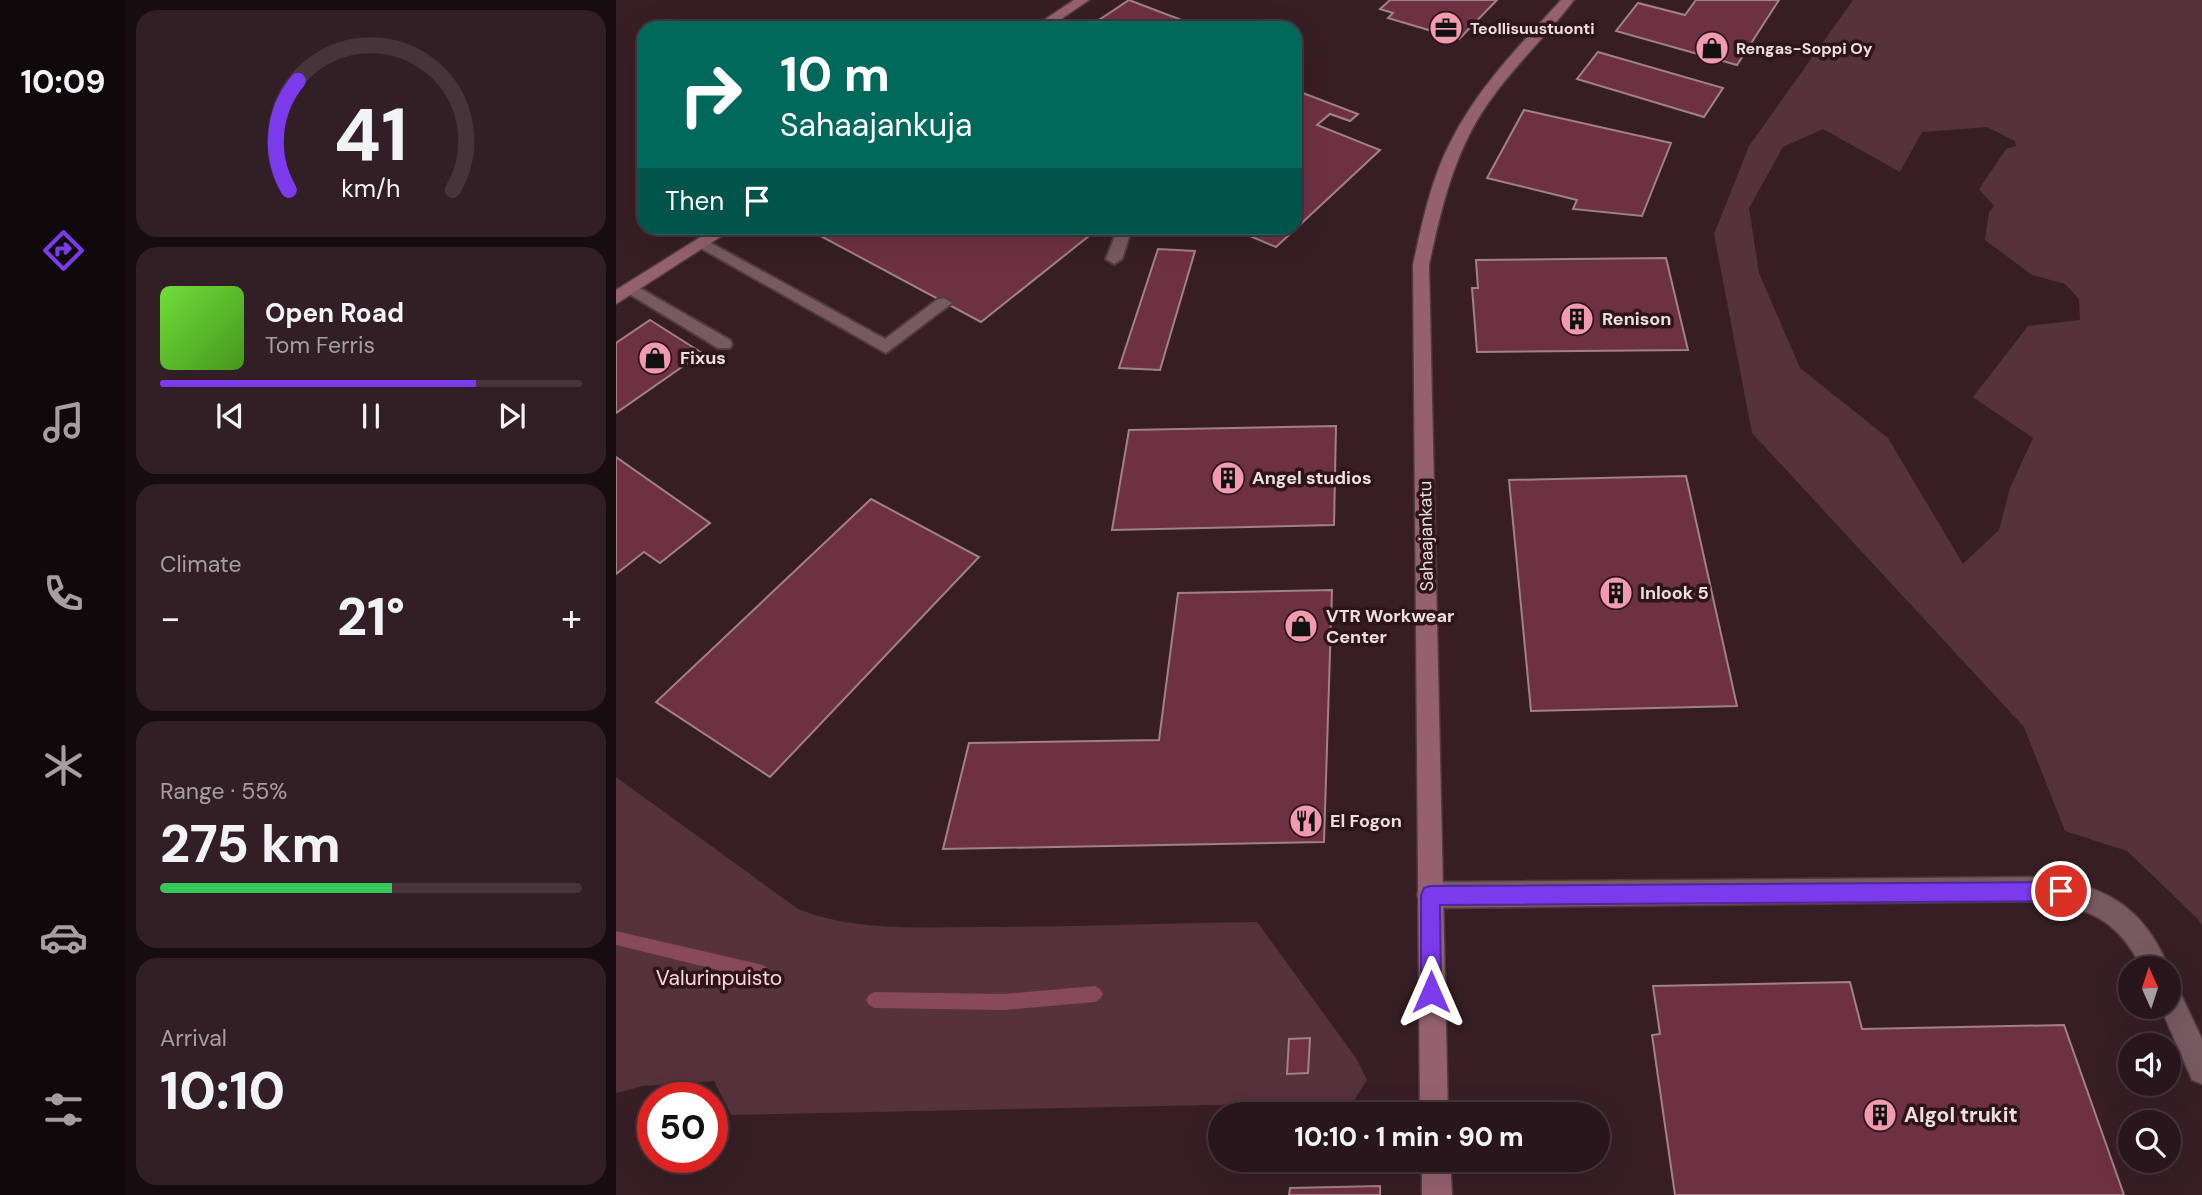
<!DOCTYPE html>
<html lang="en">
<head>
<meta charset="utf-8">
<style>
  body { margin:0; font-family:"DM Sans",sans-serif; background:#311f25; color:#f1f3f6; height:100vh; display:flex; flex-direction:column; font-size:26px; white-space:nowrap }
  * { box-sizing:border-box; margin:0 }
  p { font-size:23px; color:#a59fa3 }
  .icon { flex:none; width:38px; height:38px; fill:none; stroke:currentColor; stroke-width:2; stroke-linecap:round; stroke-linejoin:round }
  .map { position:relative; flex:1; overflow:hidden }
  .sheet { display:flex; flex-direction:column; gap:10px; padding:10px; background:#170c0f; width:490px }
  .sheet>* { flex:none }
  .guide { position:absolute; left:21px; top:21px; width:665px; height:214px; border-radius:21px; box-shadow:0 7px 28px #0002,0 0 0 2px #45353b; background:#00695c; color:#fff; overflow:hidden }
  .needle { width:46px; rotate:357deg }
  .tools { position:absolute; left:1502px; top:956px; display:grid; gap:14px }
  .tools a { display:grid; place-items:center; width:63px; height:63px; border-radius:50%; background:#29161c; box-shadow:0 7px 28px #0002,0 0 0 2px #45353b; font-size:35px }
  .speed { position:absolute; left:21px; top:1082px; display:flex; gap:14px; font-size:35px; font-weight:700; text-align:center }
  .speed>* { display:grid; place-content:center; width:91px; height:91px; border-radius:50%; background:#29161c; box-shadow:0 7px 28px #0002,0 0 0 2px #45353b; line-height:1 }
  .speed .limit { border:10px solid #d22; background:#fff; color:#111 }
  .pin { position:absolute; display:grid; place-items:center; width:60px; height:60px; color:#fff; margin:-30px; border:4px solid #fff; border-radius:50%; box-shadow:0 2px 7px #0007 }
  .me { position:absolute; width:77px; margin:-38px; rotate:0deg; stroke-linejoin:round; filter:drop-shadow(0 0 5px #0008) }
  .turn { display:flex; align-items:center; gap:24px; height:147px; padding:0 28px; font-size:32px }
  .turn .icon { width:91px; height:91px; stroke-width:2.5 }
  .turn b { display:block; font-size:49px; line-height:60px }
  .then { display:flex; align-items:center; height:66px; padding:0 28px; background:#0003; gap:14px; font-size:26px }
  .big { font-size:52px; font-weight:800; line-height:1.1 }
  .sheet .widget { flex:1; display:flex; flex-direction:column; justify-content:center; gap:10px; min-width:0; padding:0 24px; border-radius:21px; background:#311f25 }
  .sheet .dial { align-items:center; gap:0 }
  .dial svg { height:182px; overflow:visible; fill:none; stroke:#45353b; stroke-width:7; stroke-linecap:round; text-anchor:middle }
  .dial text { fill:#f1f3f6; stroke:none }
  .song { display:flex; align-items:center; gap:21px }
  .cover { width:84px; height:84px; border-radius:10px; background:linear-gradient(135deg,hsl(100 70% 55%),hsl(100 70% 35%)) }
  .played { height:7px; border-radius:4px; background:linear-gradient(90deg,#7c3aed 75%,#45353b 75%) }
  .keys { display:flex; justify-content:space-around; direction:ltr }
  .heat { display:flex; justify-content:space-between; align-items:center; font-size:38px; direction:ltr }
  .charge { height:10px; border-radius:5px; background:linear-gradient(90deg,#34c759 55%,#45353b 0) }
  .trip { position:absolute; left:592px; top:1102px; width:402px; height:70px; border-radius:35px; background:#29161c; box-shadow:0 7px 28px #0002,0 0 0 2px #45353b; font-weight:800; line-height:70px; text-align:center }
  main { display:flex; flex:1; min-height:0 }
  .tabs { display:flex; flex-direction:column; width:126px; justify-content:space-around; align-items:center; background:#10090b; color:#a59fa3 }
  .tabs .icon { width:49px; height:49px }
  .tabs .active { color:#7c3aed }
  .tabs b { font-size:32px; color:#f1f3f6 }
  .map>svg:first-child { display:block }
  .green { fill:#56323b; fill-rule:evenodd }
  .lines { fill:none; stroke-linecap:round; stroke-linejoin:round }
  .stream { fill:#88495a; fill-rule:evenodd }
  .building { fill:#6e3143; stroke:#a08188; stroke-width:2 }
  .lane-casing { stroke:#503b41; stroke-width:4 }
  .street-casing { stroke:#503b41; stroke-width:3 }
  .secondary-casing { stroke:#503b41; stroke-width:3 }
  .lane { fill:#775a60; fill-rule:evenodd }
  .street { fill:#775a60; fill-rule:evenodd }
  .secondary { fill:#95616e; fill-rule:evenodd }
  .route { fill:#7c3aed; stroke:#51269a; stroke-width:2 }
  .labels { text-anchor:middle; stroke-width:7; stroke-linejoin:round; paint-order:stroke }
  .far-poi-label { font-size:16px; font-weight:bold; fill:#efdee1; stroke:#2d151b; text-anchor:start }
  .poi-label { font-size:18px; font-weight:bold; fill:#efdee1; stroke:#2d151b; text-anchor:start }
  .street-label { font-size:18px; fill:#efdee1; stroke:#2d151b }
  .near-park-label { font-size:21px; fill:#fed5de; stroke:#2d151b }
  .near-poi-label { font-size:21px; font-weight:bold; fill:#efdee1; stroke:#2d151b; text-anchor:start }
</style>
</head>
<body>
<main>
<nav class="tabs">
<b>10:09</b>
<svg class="icon active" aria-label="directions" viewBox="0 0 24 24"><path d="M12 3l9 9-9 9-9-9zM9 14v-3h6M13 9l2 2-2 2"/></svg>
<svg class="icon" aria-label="music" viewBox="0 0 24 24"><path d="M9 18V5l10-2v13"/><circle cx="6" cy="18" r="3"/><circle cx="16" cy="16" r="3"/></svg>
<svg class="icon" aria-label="phone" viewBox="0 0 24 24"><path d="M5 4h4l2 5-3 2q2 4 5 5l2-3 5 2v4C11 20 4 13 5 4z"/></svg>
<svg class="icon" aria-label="climate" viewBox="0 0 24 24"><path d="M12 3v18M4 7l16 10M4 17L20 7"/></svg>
<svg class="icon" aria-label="car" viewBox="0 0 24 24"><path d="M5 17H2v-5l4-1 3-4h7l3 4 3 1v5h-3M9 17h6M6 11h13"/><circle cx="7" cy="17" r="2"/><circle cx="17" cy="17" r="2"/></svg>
<svg class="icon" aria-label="filters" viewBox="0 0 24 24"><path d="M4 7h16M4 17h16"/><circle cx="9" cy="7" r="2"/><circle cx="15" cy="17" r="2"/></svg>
</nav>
<section class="sheet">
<div class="widget dial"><svg viewBox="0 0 100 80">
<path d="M14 69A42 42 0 1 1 86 69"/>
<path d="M14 69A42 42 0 0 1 18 21" stroke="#7c3aed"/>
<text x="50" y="56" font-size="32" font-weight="700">41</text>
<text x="50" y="72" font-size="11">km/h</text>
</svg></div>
<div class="widget">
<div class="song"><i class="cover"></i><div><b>Open Road</b><p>Tom Ferris</p></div></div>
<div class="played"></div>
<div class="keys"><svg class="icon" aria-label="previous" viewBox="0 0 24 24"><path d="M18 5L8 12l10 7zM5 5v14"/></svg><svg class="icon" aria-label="pause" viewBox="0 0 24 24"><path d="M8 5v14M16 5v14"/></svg><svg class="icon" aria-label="next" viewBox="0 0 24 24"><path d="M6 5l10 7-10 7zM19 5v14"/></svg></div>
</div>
<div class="widget"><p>Climate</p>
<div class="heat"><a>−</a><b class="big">21°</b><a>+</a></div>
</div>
<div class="widget"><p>Range · 55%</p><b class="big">275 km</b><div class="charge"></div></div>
<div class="widget"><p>Arrival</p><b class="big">10:10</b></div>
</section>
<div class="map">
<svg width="1586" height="1195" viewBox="0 0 1586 1195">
  <rect width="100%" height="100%" fill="#371e25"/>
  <g class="green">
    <path d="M1237,0H1586V926L1582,919L1511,851L1449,831L1408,727L1136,433L1098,234L1133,146ZM1371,127L1399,141L1400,146L1390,149L1363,189L1378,206L1373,212L1369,240L1416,275L1449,284L1463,299L1464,320L1412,326L1357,397L1417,438L1394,488L1383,530L1347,564L1272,438L1184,368L1143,273L1133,208L1167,147L1207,129L1284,172L1306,132Z"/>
    <path d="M0,777L182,909C241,932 305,927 367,927C458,927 549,923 641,922L740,1058L751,1080L737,1102L115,1115L98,1081L27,1086L0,1093Z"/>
  </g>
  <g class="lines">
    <g class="stream">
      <polygon points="0,931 147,965 152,968 155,973 152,978 147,981 0,945"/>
      <polygon points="479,986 484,989 487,994 484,999 479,1002 388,1010 258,1008 253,1005 250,1000 253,995 258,992 388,994"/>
    </g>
  </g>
  <g class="building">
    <polygon points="513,0 584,27 471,28"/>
    <polygon points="774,0 881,0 843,39 772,18 777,13 764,9"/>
    <polygon points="1080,0 1163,0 1121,65 1000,31 1022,3 1069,15"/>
    <polygon points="982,52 1107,88 1088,117 961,79"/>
    <polygon points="679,90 742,114 734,121 714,114 701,125 764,150 660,247 615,228 679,228"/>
    <polygon points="908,110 1055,143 1026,216 957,209 961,200 871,178"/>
    <polygon points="208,228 483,228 365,322 199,233"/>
    <polygon points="542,249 579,251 544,370 503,368"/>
    <polygon points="1050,258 1072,350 861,352 856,288 862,288 860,260"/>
    <polygon points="34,320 86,353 0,413 0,343"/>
    <polygon points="720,426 718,525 496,530 513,430"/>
    <polygon points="0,457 94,523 44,563 28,552 0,574"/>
    <polygon points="1070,476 1121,706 915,711 893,480"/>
    <polygon points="255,499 363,557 154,777 40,702"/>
    <polygon points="716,590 708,842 327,849 353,743 543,740 562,593"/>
    <polygon points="1234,982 1246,1029 1448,1025 1508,1195 1059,1195 1036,1035 1044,1034 1037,986"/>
    <polygon points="694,1038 692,1073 671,1074 673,1039"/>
    <polygon points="764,1186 764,1195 673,1195 674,1188"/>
  </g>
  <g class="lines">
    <defs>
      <g id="lane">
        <polygon points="502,228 516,228 506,259 498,264 490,259"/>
        <polygon points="86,238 269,339 322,299 328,298 336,303 270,353 81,246 79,243"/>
        <polygon points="15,283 114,340 116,344 114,348 102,348 10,292 7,288 10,284"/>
      </g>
      <g id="street">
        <path d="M1430,877C1492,887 1528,908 1553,968L1552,970V968H1526C1503,923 1478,910 1430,901L814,908L805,904L801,895L805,886L814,882Z"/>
        <polygon points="1552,982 1561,986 1586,1039 1586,1084 1576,1080 1544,1006 1552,1006"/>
      </g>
      <g id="secondary">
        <polygon points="458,0 473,0 432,28 416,28"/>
        <path d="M945,0H958C933,33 903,61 878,95C840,145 826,204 813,265L832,1115H804L797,265C806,223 815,179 835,141C862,87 905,44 945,0Z"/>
        <polygon points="99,228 118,228 0,304 0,290"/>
        <polygon points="806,1160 834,1160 836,1195 806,1195"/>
      </g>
    </defs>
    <use href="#lane" class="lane-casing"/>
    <use href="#street" class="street-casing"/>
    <use href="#secondary" class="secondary-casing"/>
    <use href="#lane" class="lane"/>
    <use href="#street" class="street"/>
    <use href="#secondary" class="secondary"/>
  </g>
  <polygon class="route" points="1445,882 1452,885 1455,891 1452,898 1445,901 824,905 825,992 822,999 815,1002 808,999 805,992 805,895 808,888 814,886"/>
  <defs>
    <symbol id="office-disc" viewBox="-11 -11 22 22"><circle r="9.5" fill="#f29ab0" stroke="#2d151b"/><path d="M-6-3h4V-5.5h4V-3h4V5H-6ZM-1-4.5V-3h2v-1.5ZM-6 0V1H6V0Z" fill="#111"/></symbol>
    <symbol id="shop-disc" viewBox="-11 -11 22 22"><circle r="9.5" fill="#f29ab0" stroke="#2d151b"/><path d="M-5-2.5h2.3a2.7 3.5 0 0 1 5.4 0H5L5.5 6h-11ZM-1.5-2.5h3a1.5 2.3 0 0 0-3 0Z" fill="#111"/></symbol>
    <symbol id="building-disc" viewBox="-11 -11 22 22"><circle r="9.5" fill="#f29ab0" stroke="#2d151b"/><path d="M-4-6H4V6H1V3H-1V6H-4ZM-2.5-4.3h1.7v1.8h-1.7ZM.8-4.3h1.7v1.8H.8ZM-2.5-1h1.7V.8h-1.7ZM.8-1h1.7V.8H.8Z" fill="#111"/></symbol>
    <symbol id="restaurant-disc" viewBox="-11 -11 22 22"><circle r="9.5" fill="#f29ab0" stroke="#2d151b"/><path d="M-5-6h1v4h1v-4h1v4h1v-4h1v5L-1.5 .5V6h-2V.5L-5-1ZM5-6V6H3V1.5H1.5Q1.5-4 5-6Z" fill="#111"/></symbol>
  </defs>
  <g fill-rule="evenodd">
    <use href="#office-disc" x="811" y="9" width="38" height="38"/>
    <use href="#shop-disc" x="1077" y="29" width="38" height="38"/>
    <use href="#building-disc" x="942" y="300" width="38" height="38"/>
    <use href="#shop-disc" x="20" y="339" width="38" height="38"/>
    <use href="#building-disc" x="593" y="459" width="38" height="38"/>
    <use href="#building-disc" x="981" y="574" width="38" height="38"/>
    <use href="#shop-disc" x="666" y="607" width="38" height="38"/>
    <use href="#restaurant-disc" x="671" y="802" width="38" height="38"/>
    <use href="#building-disc" x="1245" y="1096" width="38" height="38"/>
  </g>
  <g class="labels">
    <g class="far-poi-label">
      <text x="854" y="34">Teollisuustuonti</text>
      <text x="1120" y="54">Rengas-Soppi Oy</text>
    </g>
    <g class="poi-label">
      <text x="986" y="325">Renison</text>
      <text x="64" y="364">Fixus</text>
      <text x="636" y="484">Angel studios</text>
      <text x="1024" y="599">Inlook 5</text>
      <text x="710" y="622">VTR Workwear<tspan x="710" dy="21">Center</tspan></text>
      <text x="714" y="827">El Fogon</text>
    </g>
    <g class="street-label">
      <text transform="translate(810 536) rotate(-91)" y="6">Sahaajankatu</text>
    </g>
    <g class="near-park-label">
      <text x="103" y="985">Valurinpuisto</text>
    </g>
    <g class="near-poi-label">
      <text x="1288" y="1122">Algol trukit</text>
    </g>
  </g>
</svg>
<div class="tools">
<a><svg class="needle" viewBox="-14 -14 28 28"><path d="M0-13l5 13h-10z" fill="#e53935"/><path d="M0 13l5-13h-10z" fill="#a59fa3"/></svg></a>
<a><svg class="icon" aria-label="sound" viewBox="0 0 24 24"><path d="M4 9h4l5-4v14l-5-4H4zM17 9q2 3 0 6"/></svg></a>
<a><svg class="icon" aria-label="search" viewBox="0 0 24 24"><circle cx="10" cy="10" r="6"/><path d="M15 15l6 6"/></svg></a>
</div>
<div class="speed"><div class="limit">50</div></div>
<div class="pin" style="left:1445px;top:891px;background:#d93025"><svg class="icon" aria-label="arrive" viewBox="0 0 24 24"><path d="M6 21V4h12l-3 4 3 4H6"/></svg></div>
<svg class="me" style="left:815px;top:992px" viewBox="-20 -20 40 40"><path d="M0-17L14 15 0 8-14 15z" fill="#7c3aed" stroke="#fff" stroke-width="4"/></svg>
<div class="trip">10:10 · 1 min · 90 m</div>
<div class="guide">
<div class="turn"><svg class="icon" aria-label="right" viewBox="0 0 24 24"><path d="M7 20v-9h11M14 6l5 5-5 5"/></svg><div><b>10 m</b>Sahaajankuja</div></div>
<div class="then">Then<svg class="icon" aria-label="arrive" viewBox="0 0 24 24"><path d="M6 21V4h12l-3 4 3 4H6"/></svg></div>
</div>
</div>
</main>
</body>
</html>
